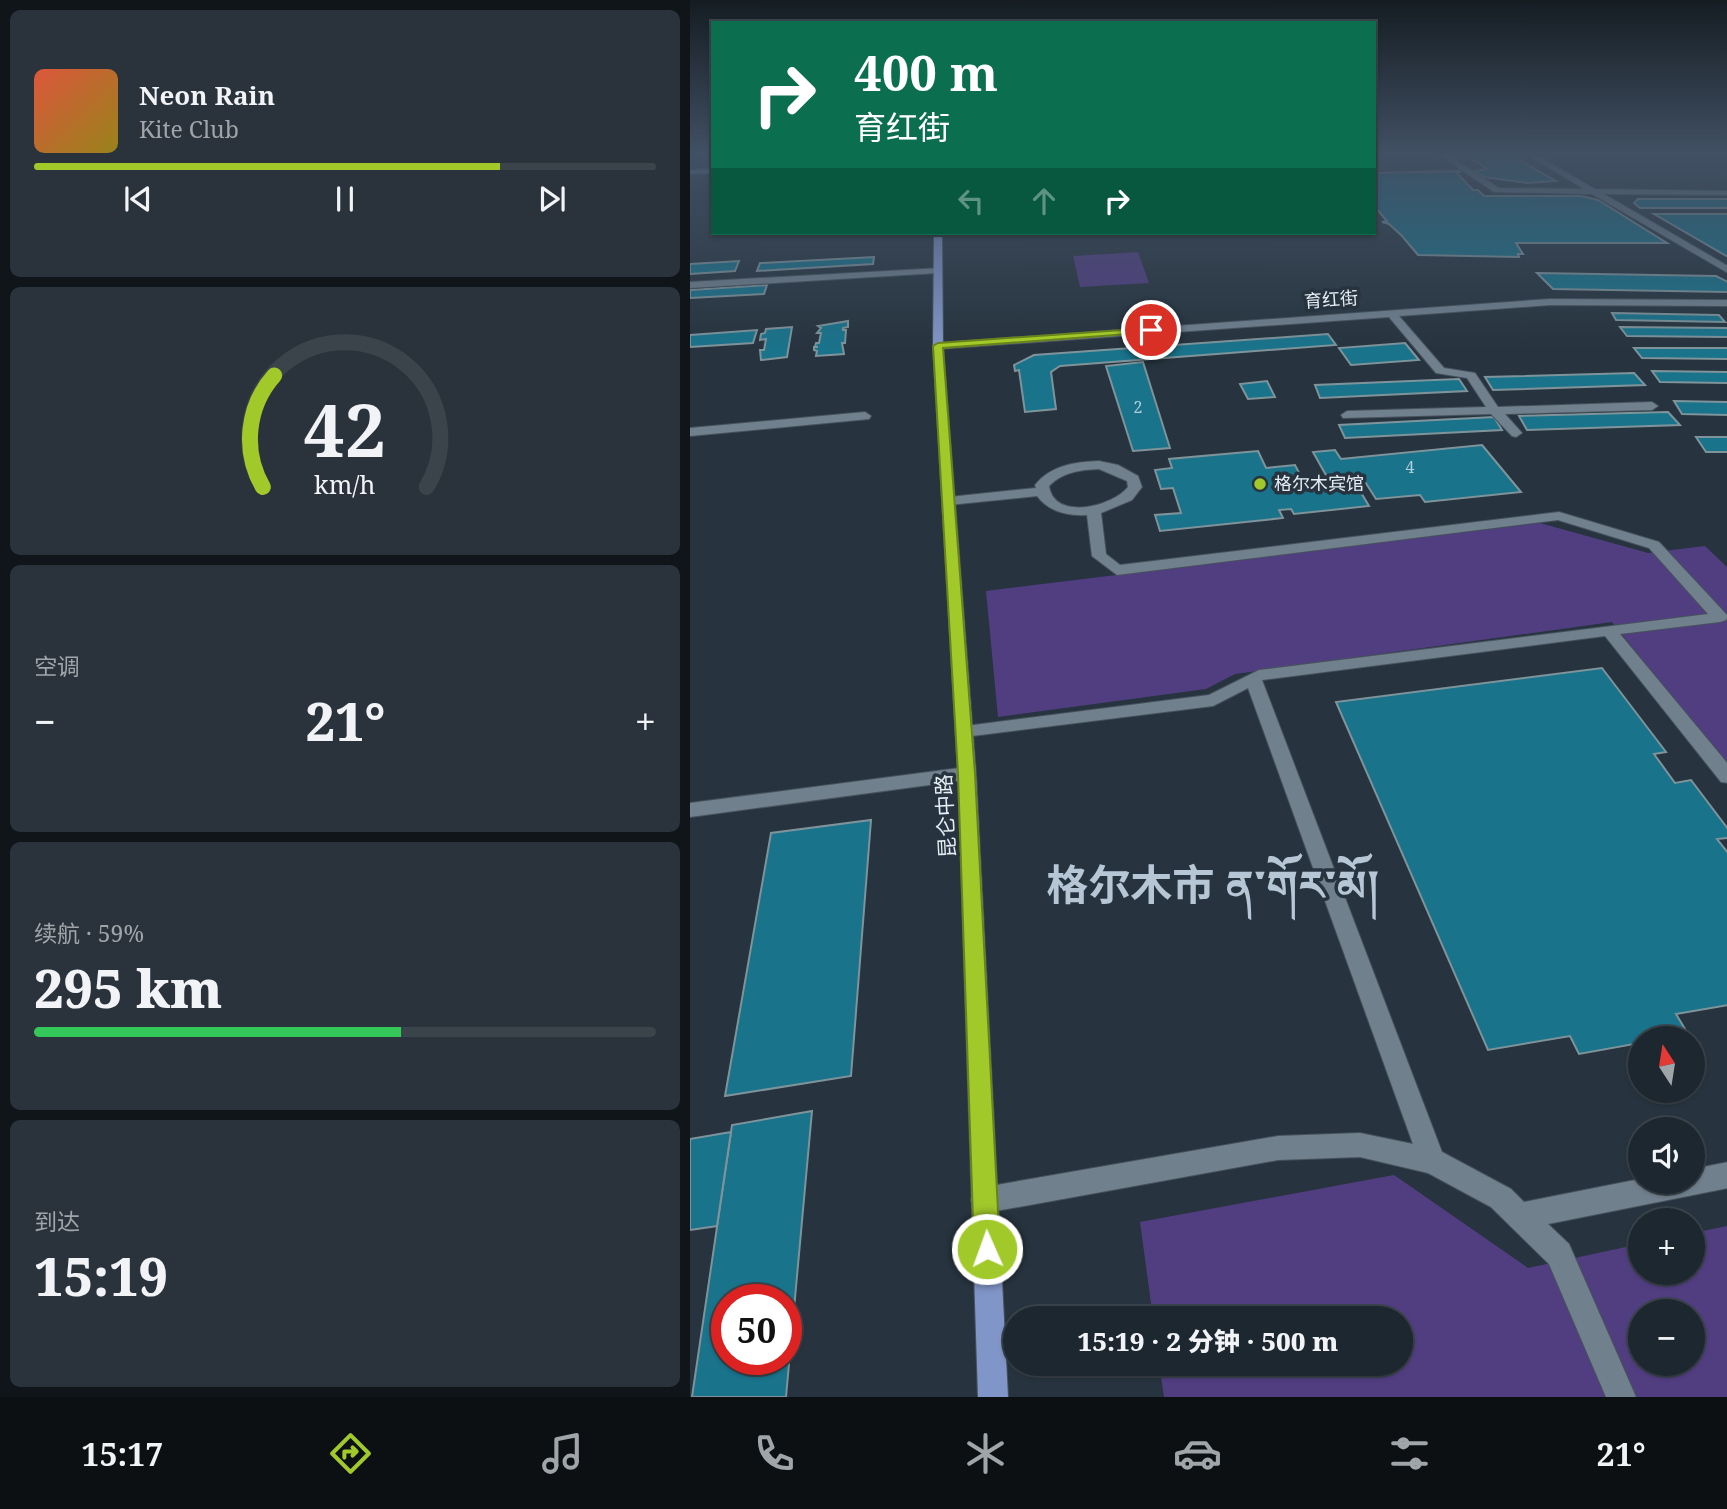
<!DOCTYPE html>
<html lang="zh">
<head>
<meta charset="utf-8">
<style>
  body { margin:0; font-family:"Noto Serif","Noto Sans SC","Noto Serif Tibetan",serif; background:#2a333b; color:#f1f3f6; height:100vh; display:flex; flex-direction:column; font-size:26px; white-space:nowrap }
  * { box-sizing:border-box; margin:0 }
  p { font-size:23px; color:#a0a5aa }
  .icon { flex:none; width:38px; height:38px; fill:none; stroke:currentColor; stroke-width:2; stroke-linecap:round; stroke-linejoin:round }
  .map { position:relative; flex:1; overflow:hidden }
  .side { display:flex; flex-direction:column; gap:10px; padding:10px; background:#10151a; width:690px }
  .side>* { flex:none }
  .hud { position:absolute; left:21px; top:21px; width:665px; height:214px; border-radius:0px; box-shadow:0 2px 5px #0004,0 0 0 2px #3b444b; background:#0b6e4f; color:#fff; overflow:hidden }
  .needle { width:46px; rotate:348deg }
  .buttons { position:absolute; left:938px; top:1026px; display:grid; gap:14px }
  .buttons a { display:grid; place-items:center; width:77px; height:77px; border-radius:50%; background:#1d272f; box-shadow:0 2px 5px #0004,0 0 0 2px #3b444b; font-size:35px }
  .speed { position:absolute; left:21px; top:1284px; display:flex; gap:14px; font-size:35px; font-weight:700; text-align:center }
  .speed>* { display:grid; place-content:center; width:91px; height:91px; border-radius:50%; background:#1d272f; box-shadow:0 2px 5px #0004,0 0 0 2px #3b444b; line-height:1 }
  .speed .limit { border:10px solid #d22; background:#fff; color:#111 }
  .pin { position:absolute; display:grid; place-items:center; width:60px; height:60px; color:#fff; margin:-30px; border:4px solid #fff; border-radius:50%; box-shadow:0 2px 7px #0007 }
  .me { position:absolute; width:77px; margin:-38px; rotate:358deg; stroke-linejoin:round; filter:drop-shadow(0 0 5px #0008) }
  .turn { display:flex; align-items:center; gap:24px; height:147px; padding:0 28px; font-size:32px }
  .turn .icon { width:91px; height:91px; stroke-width:2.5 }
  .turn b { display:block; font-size:49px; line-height:60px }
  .lanes { display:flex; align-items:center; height:66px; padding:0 28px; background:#0003; justify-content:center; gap:35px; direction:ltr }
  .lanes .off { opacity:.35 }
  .big { font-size:52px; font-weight:800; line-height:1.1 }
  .side .widget { flex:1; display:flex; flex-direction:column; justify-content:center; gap:10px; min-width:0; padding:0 24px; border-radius:10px; background:#2a333b }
  .side .dial { align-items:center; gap:0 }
  .dial svg { height:182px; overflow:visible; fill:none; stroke:#3b444b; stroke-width:7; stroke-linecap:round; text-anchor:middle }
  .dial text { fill:#f1f3f6; stroke:none }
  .song { display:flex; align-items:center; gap:21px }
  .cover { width:84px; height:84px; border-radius:10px; background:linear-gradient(135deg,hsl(10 70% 55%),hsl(50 70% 35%)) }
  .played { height:7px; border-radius:4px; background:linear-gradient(90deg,#a1c92a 75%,#3b444b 75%) }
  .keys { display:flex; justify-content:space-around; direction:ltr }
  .heat { display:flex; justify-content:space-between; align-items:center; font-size:38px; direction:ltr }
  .charge { height:10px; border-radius:5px; background:linear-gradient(90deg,#34c759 59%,#3b444b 0) }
  .trip { position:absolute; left:313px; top:1306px; width:410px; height:70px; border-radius:35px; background:#1d272f; box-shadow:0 2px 5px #0004,0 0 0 2px #3b444b; font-weight:800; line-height:70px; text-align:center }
  .dock { display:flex; height:112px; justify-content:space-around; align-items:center; background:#0c1013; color:#a0a5aa }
  .dock .icon { width:49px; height:49px }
  .dock .current { color:#a1c92a }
  .dock b { font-size:32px; color:#f1f3f6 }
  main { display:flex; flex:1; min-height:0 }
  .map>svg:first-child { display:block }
  .green { fill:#513e81; fill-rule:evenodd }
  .building { fill:#19738b; stroke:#7e939a; stroke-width:2; fill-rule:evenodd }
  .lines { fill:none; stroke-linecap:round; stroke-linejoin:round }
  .minor-casing { stroke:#47525c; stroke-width:2 }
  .major-casing { stroke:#47525c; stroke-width:2 }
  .minor { fill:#71808d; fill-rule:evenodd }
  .major { fill:#8196c8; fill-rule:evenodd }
  .route { fill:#a1c92a; stroke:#69831b; stroke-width:2 }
  .poi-dot { fill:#a1c92a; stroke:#27343f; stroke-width:2.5 }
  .labels { text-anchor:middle; stroke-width:7; stroke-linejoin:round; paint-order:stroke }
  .far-number-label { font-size:16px; fill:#b2ceda }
  .far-street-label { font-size:18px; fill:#e5edf5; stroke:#27343f }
  .far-poi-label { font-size:18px; fill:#e5edf5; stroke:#27343f; text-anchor:start }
  .street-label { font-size:21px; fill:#e5edf5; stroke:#27343f }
  .near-town-label { font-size:42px; font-weight:bold; fill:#b7c6d5; stroke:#27343f }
</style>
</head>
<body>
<main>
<section class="side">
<div class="widget">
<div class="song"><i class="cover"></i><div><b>Neon Rain</b><p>Kite Club</p></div></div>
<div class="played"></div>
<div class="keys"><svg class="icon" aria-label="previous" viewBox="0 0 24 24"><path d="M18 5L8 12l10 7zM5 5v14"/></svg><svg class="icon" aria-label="pause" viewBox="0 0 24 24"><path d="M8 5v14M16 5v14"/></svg><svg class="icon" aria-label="next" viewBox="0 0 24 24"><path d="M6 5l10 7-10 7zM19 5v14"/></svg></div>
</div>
<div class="widget dial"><svg viewBox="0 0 100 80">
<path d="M14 69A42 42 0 1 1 86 69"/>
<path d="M14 69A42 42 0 0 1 19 20" stroke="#a1c92a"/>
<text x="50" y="56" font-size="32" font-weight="700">42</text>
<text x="50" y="72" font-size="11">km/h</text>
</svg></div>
<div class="widget"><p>空调</p>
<div class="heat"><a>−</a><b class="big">21°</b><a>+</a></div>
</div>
<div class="widget"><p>续航 · 59%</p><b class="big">295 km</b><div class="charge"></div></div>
<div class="widget"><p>到达</p><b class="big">15:19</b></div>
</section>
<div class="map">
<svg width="1038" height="1397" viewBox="0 0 1038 1397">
  <rect width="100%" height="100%" fill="#27343f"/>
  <g class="green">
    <polygon points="448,252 459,283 390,287 383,256"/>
    <polygon points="850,523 958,553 1015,546 1037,567 1037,765 922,622 545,674 516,689 308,717 296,591"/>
    <path d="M704,1175L838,1268L950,1244V1272H1003V1233L1037,1226V1397H474L469,1363H710V1318H463L450,1222ZM950,1311H1003V1363H950Z"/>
  </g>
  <g class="building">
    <polygon points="769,154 832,154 820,155 866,181 837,183 794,177 785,171 797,169 780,157"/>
    <polygon points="769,171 771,172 766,172 783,190 788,190 794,196 891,196 908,200 977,243 826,243 833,254 828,254 829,257 728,255 712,236 699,224 692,222 697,221 684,206 684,173"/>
    <polygon points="948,199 1038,199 1038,208 950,208 944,203"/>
    <polygon points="964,214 1038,214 1038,257"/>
    <polygon points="184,257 183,264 67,271 70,263"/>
    <polygon points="49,261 45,271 0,274 0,264"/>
    <polygon points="847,273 1026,276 1038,282 1038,292 863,289"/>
    <polygon points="77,285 74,294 0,298 0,290"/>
    <polygon points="922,313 1029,315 1035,322 926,320"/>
    <polygon points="158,321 158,327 153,328 153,330 156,330 155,343 152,343 154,354 126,356 127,351 124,350 124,347 128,347 125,347 126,343 129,343 131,333 127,333 131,328 128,326"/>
    <polygon points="102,327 97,357 71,360 70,350 74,350 76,339 70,340 71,334 75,333 76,329"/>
    <polygon points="930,327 1038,328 1038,337 937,336"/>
    <polygon points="67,330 63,343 0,347 0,335"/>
    <polygon points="638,334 646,345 370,366 361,372 366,409 335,412 329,370 325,371 324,365 344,355"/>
    <polygon points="715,343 729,360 661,365 649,348"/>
    <polygon points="944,348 1038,348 1038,359 952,358"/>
    <polygon points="453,362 480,448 443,451 416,366"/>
    <polygon points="962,371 1038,372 1038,383 970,382"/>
    <polygon points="944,373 955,385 803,390 795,377"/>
    <polygon points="769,379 777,391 630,398 625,385"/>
    <polygon points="577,381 585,397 558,399 550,384"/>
    <polygon points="984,401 1038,402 1038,415 992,414"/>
    <polygon points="978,412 990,425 837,430 829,416"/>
    <polygon points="804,417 812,430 655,438 649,425"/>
    <polygon points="1006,437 1038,437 1038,452 1016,452"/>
    <polygon points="792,445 831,492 735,502 730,495 686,499 670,474 637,477 623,452 645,450 651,459"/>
    <polygon points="568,451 576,468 605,465 615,484 663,479 679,506 604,514 601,509 589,510 593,518 470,531 465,515 491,513 483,488 471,489 465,470 482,468 479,459"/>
    <polygon points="912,668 976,752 964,754 985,783 1001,780 1038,829 1038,838 1027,839 1038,853 1038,1005 986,1014 998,1034 978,1038 950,1038 950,1043 889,1054 880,1036 798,1050 646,702"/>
    <polygon points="181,820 161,1076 35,1096 81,833"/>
    <path d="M122,1111L96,1397H2L42,1125ZM37,1300H96V1360H37Z"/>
    <polygon points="41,1132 27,1226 0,1230 0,1139"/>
  </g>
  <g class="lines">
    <defs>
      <g id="minor">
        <polygon points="748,154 756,154 809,188 894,189 836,154 845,154 905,189 1038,191 1038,195 914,194 1038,266 1038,273 902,194 804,192"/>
        <polygon points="251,268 251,272 248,273 0,288 0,282"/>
        <polygon points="860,299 1038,300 1038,306 860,305 709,316 754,368 785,373 808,407 962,402 968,406 962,410 815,414 832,433 826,437 822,436 801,414 653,418 651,415 657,411 796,407 777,378 746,373 699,317 248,349 243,346 248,343"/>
        <polygon points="175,412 181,416 179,419 0,436 0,428"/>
        <path d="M409,461L428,465L448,476L452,487L442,500L411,513L416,554L430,565L869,512L969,542L1038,616L1036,620L1030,622L930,634L1038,764V783L1031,782L915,636L572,680L752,1152L821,1189L834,1202L950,1179V1181H1003V1169L1038,1162V1188L858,1224L879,1244L946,1397H916L859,1264L801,1207L738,1173L670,1157L588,1160L295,1213L285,1209L281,1200L285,1191L295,1187L588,1136L670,1133L723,1144L558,688L523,706L274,737L265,731L268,727L519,695L569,670L1018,614L959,548L868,520L427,575L402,556L397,515C378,516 359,512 347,496L259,505L252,501L259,497L346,488L345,485C361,465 385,462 409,461ZM409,469L437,481L438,487C422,507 364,521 359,486C373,472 390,470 409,469Z"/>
        <polygon points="277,767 284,769 286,774 284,779 0,817 0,803"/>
      </g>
      <g id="major">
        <polygon points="23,169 23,173 0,174 0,170"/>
        <polygon points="244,233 252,233 253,346 286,774 318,1397 288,1397 268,774 243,346"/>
      </g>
    </defs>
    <use href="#minor" class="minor-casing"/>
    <use href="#major" class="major-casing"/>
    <use href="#minor" class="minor"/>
    <use href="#major" class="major"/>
  </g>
  <linearGradient id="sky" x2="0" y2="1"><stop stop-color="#151d23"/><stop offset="0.44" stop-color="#415063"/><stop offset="1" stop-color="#415063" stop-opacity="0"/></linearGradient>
  <rect width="1038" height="349" fill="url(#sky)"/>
  <polygon class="route" points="461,328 466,330 465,332 253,348 285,774 310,1249 306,1258 297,1262 288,1258 284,1249 268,774 243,346 248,343"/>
  <circle class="poi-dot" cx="570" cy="484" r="7"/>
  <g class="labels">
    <g class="far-number-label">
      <text x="448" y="413">2</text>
      <text x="720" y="473">4</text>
    </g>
    <g class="far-street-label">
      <text transform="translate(641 300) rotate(-4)" y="6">育红街</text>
    </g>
    <g class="far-poi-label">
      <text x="584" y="490">格尔木宾馆</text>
    </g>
    <g class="street-label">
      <text transform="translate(256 816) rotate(-93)" y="7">昆仑中路</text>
    </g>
    <g class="near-town-label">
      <text x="523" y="900">格尔木市 ན་གོར་མོ།</text>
    </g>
  </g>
</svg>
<div class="buttons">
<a><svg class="needle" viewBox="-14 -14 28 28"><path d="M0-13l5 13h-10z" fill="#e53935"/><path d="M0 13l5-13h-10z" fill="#a0a5aa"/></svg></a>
<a><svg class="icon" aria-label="sound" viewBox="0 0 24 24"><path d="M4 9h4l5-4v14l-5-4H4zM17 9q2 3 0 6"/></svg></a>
<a>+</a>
<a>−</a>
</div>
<div class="speed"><div class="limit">50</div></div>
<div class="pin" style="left:461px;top:330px;background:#d93025"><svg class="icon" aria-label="arrive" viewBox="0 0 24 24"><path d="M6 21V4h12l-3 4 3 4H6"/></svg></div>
<svg class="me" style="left:297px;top:1249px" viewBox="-20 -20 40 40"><circle r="17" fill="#a1c92a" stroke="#fff" stroke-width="3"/><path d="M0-11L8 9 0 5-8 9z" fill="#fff"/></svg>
<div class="trip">15:19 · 2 分钟 · 500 m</div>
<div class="hud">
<div class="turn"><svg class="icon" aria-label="right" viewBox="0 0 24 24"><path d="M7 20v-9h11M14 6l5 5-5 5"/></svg><div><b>400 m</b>育红街</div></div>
<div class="lanes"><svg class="icon off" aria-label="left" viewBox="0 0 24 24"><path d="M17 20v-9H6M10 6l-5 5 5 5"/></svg><svg class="icon off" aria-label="ahead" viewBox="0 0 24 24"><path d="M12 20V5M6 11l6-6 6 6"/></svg><svg class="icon" aria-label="right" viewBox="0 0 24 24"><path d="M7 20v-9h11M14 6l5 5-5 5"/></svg></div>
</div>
</div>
</main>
<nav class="dock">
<b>15:17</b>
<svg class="icon current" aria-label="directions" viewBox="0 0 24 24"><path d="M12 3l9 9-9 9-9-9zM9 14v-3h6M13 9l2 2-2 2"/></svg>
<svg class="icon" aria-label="music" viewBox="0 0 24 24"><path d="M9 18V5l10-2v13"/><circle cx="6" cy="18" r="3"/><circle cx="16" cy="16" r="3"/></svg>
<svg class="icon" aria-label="phone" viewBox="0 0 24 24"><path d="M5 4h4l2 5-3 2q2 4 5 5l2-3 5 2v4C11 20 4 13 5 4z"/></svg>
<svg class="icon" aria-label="climate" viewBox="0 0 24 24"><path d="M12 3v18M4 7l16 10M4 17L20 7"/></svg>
<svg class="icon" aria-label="car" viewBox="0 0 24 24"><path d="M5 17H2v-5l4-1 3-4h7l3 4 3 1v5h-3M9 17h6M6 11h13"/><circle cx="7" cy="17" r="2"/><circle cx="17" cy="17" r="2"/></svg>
<svg class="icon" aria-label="filters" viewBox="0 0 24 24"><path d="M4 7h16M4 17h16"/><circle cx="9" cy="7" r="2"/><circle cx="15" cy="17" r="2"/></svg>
<b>21°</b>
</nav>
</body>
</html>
